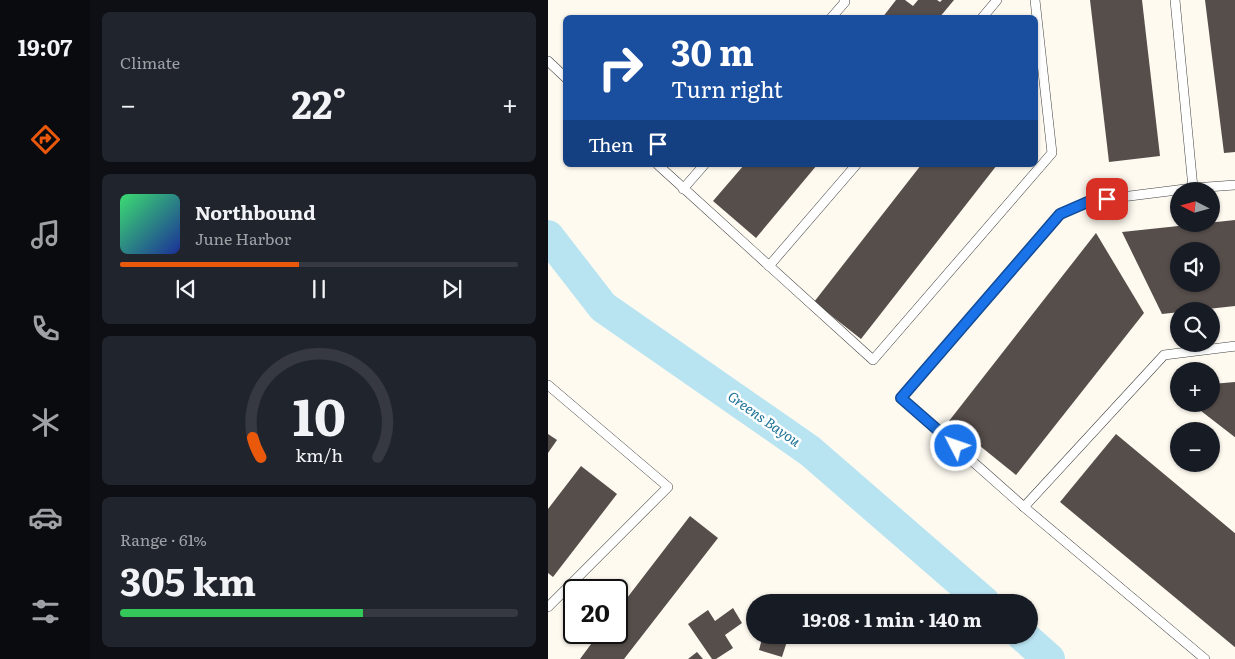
<!DOCTYPE html>
<html lang="en">
<head>
<meta charset="utf-8">
<style>
  body { margin:0; font-family:Literata,serif; background:#20242c; color:#f1f3f6; height:100vh; display:flex; flex-direction:column; font-size:19px; white-space:nowrap }
  * { box-sizing:border-box; margin:0 }
  p { font-size:16px; color:#9ea1a6 }
  .icon { flex:none; width:28px; height:28px; fill:none; stroke:currentColor; stroke-width:2; stroke-linecap:round; stroke-linejoin:round }
  .map { position:relative; flex:1; overflow:hidden }
  .panel { display:flex; flex-direction:column; gap:12px; padding:12px; background:#0d0f14; width:458px }
  .panel>* { flex:none }
  .hud { position:absolute; left:15px; top:15px; width:475px; height:152px; border-radius:8px; box-shadow:0 1px 4px #0004; background:#1a4fa0; color:#fff; overflow:hidden }
  .needle { width:32px; rotate:276deg }
  .controls { position:absolute; left:622px; top:182px; display:grid; gap:10px }
  .controls a { display:grid; place-items:center; width:50px; height:50px; border-radius:50%; background:#171b24; box-shadow:0 1px 4px #0004; font-size:25px }
  .speed { position:absolute; left:15px; top:579px; display:flex; gap:10px; font-size:25px; font-weight:700; text-align:center }
  .speed>* { display:grid; place-content:center; width:65px; height:65px; border-radius:50%; background:#171b24; box-shadow:0 1px 4px #0004; line-height:1 }
  .speed .limit { border:2px solid #111; border-radius:8px; background:#fff; color:#111 }
  .pin { position:absolute; display:grid; place-items:center; width:42px; height:42px; color:#fff; margin:-21px; border-radius:10px; box-shadow:0 2px 8px #0006 }
  .me { position:absolute; width:55px; margin:-28px; rotate:311deg; stroke-linejoin:round; filter:drop-shadow(0 0 4px #0008) }
  .turn { display:flex; align-items:center; gap:18px; height:105px; padding:0 25px; font-size:22px }
  .turn .icon { width:65px; height:65px; stroke-width:2.5 }
  .turn b { display:block; font-size:35px; line-height:42px }
  .then { display:flex; align-items:center; height:48px; padding:0 25px; background:#0003; gap:10px; font-size:19px }
  .big { font-size:38px; font-weight:700; line-height:1.1 }
  .panel .card { flex:1; display:flex; flex-direction:column; justify-content:center; gap:8px; min-width:0; padding:0 18px; border-radius:8px; background:#20242c }
  .panel .dial { align-items:center; gap:0 }
  .dial svg { height:130px; overflow:visible; fill:none; stroke:#363941; stroke-width:7; stroke-linecap:round; text-anchor:middle }
  .dial text { fill:#f1f3f6; stroke:none }
  .song { display:flex; align-items:center; gap:15px }
  .cover { width:60px; height:60px; border-radius:8px; background:linear-gradient(135deg,hsl(140 70% 55%),hsl(230 70% 35%)) }
  .played { height:5px; border-radius:2px; background:linear-gradient(90deg,#ea580c 45%,#363941 45%) }
  .keys { display:flex; justify-content:space-around; direction:ltr }
  .heat { display:flex; justify-content:space-between; align-items:center; font-size:28px; direction:ltr }
  .charge { height:8px; border-radius:4px; background:linear-gradient(90deg,#34c759 61%,#363941 0) }
  .trip { position:absolute; left:198px; top:594px; width:292px; height:50px; border-radius:25px; background:#171b24; box-shadow:0 1px 4px #0004; font-weight:700; line-height:50px; text-align:center }
  main { display:flex; flex:1; min-height:0 }
  .dock { display:flex; flex-direction:column; width:90px; justify-content:space-around; align-items:center; background:#090b0e; color:#9ea1a6 }
  .dock .icon { width:35px; height:35px }
  .dock .active { color:#ea580c }
  .dock b { font-size:22px; color:#f1f3f6 }
  .map>svg:first-child { display:block }
  .lines { fill:none; stroke-linecap:round; stroke-linejoin:round }
  .river { stroke:#b8e4f2; stroke-width:32 }
  .building { fill:#564e4b; fill-rule:evenodd }
  .service-casing { stroke:#414141; stroke-width:10 }
  .service { stroke:#fff; stroke-width:9 }
  .route-casing { stroke:#114b97; stroke-width:12 }
  .route { stroke:#1a73e8; stroke-width:9 }
  .labels { text-anchor:middle; stroke-width:5; stroke-linejoin:round; paint-order:stroke }
  .water-label { font-size:14px; font-style:italic; fill:#1f7398; stroke:#fff }
</style>
</head>
<body>
<main>
<nav class="dock">
<b>19:07</b>
<svg class="icon active" aria-label="directions" viewBox="0 0 24 24"><path d="M12 3l9 9-9 9-9-9zM9 14v-3h6M13 9l2 2-2 2"/></svg>
<svg class="icon" aria-label="music" viewBox="0 0 24 24"><path d="M9 18V5l10-2v13"/><circle cx="6" cy="18" r="3"/><circle cx="16" cy="16" r="3"/></svg>
<svg class="icon" aria-label="phone" viewBox="0 0 24 24"><path d="M5 4h4l2 5-3 2q2 4 5 5l2-3 5 2v4C11 20 4 13 5 4z"/></svg>
<svg class="icon" aria-label="climate" viewBox="0 0 24 24"><path d="M12 3v18M4 7l16 10M4 17L20 7"/></svg>
<svg class="icon" aria-label="car" viewBox="0 0 24 24"><path d="M5 17H2v-5l4-1 3-4h7l3 4 3 1v5h-3M9 17h6M6 11h13"/><circle cx="7" cy="17" r="2"/><circle cx="17" cy="17" r="2"/></svg>
<svg class="icon" aria-label="filters" viewBox="0 0 24 24"><path d="M4 7h16M4 17h16"/><circle cx="9" cy="7" r="2"/><circle cx="15" cy="17" r="2"/></svg>
</nav>
<section class="panel">
<div class="card"><p>Climate</p>
<div class="heat"><a>−</a><b class="big">22°</b><a>+</a></div>
</div>
<div class="card">
<div class="song"><i class="cover"></i><div><b>Northbound</b><p>June Harbor</p></div></div>
<div class="played"></div>
<div class="keys"><svg class="icon" aria-label="previous" viewBox="0 0 24 24"><path d="M18 5L8 12l10 7zM5 5v14"/></svg><svg class="icon" aria-label="pause" viewBox="0 0 24 24"><path d="M8 5v14M16 5v14"/></svg><svg class="icon" aria-label="next" viewBox="0 0 24 24"><path d="M6 5l10 7-10 7zM19 5v14"/></svg></div>
</div>
<div class="card dial"><svg viewBox="0 0 100 80">
<path d="M14 69A42 42 0 1 1 86 69"/>
<path d="M14 69A42 42 0 0 1 9 57" stroke="#ea580c"/>
<text x="50" y="56" font-size="32" font-weight="700">10</text>
<text x="50" y="72" font-size="11">km/h</text>
</svg></div>
<div class="card"><p>Range · 61%</p><b class="big">305 km</b><div class="charge"></div></div>
</section>
<div class="map">
<svg width="688" height="659" viewBox="0 0 688 659">
  <rect width="100%" height="100%" fill="#fefaf0"/>
  <g class="lines">
    <g class="river">
      <polyline points="0,236 55,307 262,451 436,602"/>
      <polyline points="474,635 501,659"/>
    </g>
  </g>
  <g class="building">
    <polygon points="348,0 357,0 365,6 370,0 389,0 392,2 394,0 406,0 391,18 334,18"/>
    <polygon points="542,0 594,0 612,156 561,162"/>
    <polygon points="657,0 688,0 688,152 676,153"/>
    <polygon points="196,165 269,165 208,238 165,201"/>
    <polygon points="373,165 449,165 313,339 266,302"/>
    <path d="M688,220V306L614,314L574,232ZM631,251H664V284H631Z"/>
    <polygon points="548,233 596,313 468,475 401,421"/>
    <polygon points="688,382 688,438 644,404 664,404 664,384"/>
    <polygon points="0,434 9,440 0,453"/>
    <polygon points="568,434 688,534 688,648 512,502"/>
    <polygon points="33,466 69,494 5,577 0,573 0,509"/>
    <polygon points="142,516 170,538 76,659 32,659 52,632 69,632 69,611"/>
    <polygon points="185,608 194,623 177,635 185,648 168,659 164,659 140,624 160,610 167,621"/>
    <polygon points="215,635 241,635 234,657 211,650"/>
    <polygon points="149,652 155,659 140,659"/>
  </g>
  <g class="lines">
    <defs>
      <g id="service">
        <polyline points="627,0 645,188"/>
        <polyline points="283,18 297,2 296,0"/>
        <polyline points="434,18 449,0"/>
        <polyline points="0,61 18,78"/>
        <polyline points="110,165 325,360 504,153 487,0"/>
        <polyline points="135,189 156,165"/>
        <polyline points="221,266 308,165"/>
        <polyline points="0,385 120,487 0,607"/>
        <polyline points="476,507 616,355 688,346"/>
        <polyline points="657,659 476,507 353,398 512,214 542,201 645,188 688,185"/>
      </g>
    </defs>
    <use href="#service" class="service-casing"/>
    <use href="#service" class="service"/>
  </g>
  <g class="lines">
    <defs>
      <polyline id="route" points="408,446 353,398 512,214 542,201 559,199"/>
    </defs>
    <use href="#route" class="route-casing"/>
    <use href="#route" class="route"/>
  </g>
  <g class="labels">
    <g class="water-label">
      <text transform="translate(216 419) rotate(35)" y="5">Greens Bayou</text>
    </g>
  </g>
</svg>
<div class="controls">
<a><svg class="needle" viewBox="-14 -14 28 28"><path d="M0-13l5 13h-10z" fill="#e53935"/><path d="M0 13l5-13h-10z" fill="#9ea1a6"/></svg></a>
<a><svg class="icon" aria-label="sound" viewBox="0 0 24 24"><path d="M4 9h4l5-4v14l-5-4H4zM17 9q2 3 0 6"/></svg></a>
<a><svg class="icon" aria-label="search" viewBox="0 0 24 24"><circle cx="10" cy="10" r="6"/><path d="M15 15l6 6"/></svg></a>
<a>+</a>
<a>−</a>
</div>
<div class="speed"><div class="limit">20</div></div>
<div class="pin" style="left:559px;top:199px;background:#d93025"><svg class="icon" aria-label="arrive" viewBox="0 0 24 24"><path d="M6 21V4h12l-3 4 3 4H6"/></svg></div>
<svg class="me" style="left:408px;top:446px" viewBox="-20 -20 40 40"><circle r="17" fill="#1a73e8" stroke="#fff" stroke-width="3"/><path d="M0-11L8 9 0 5-8 9z" fill="#fff"/></svg>
<div class="trip">19:08 · 1 min · 140 m</div>
<div class="hud">
<div class="turn"><svg class="icon" aria-label="right" viewBox="0 0 24 24"><path d="M7 20v-9h11M14 6l5 5-5 5"/></svg><div><b>30 m</b>Turn right</div></div>
<div class="then">Then<svg class="icon" aria-label="arrive" viewBox="0 0 24 24"><path d="M6 21V4h12l-3 4 3 4H6"/></svg></div>
</div>
</div>
</main>
</body>
</html>
